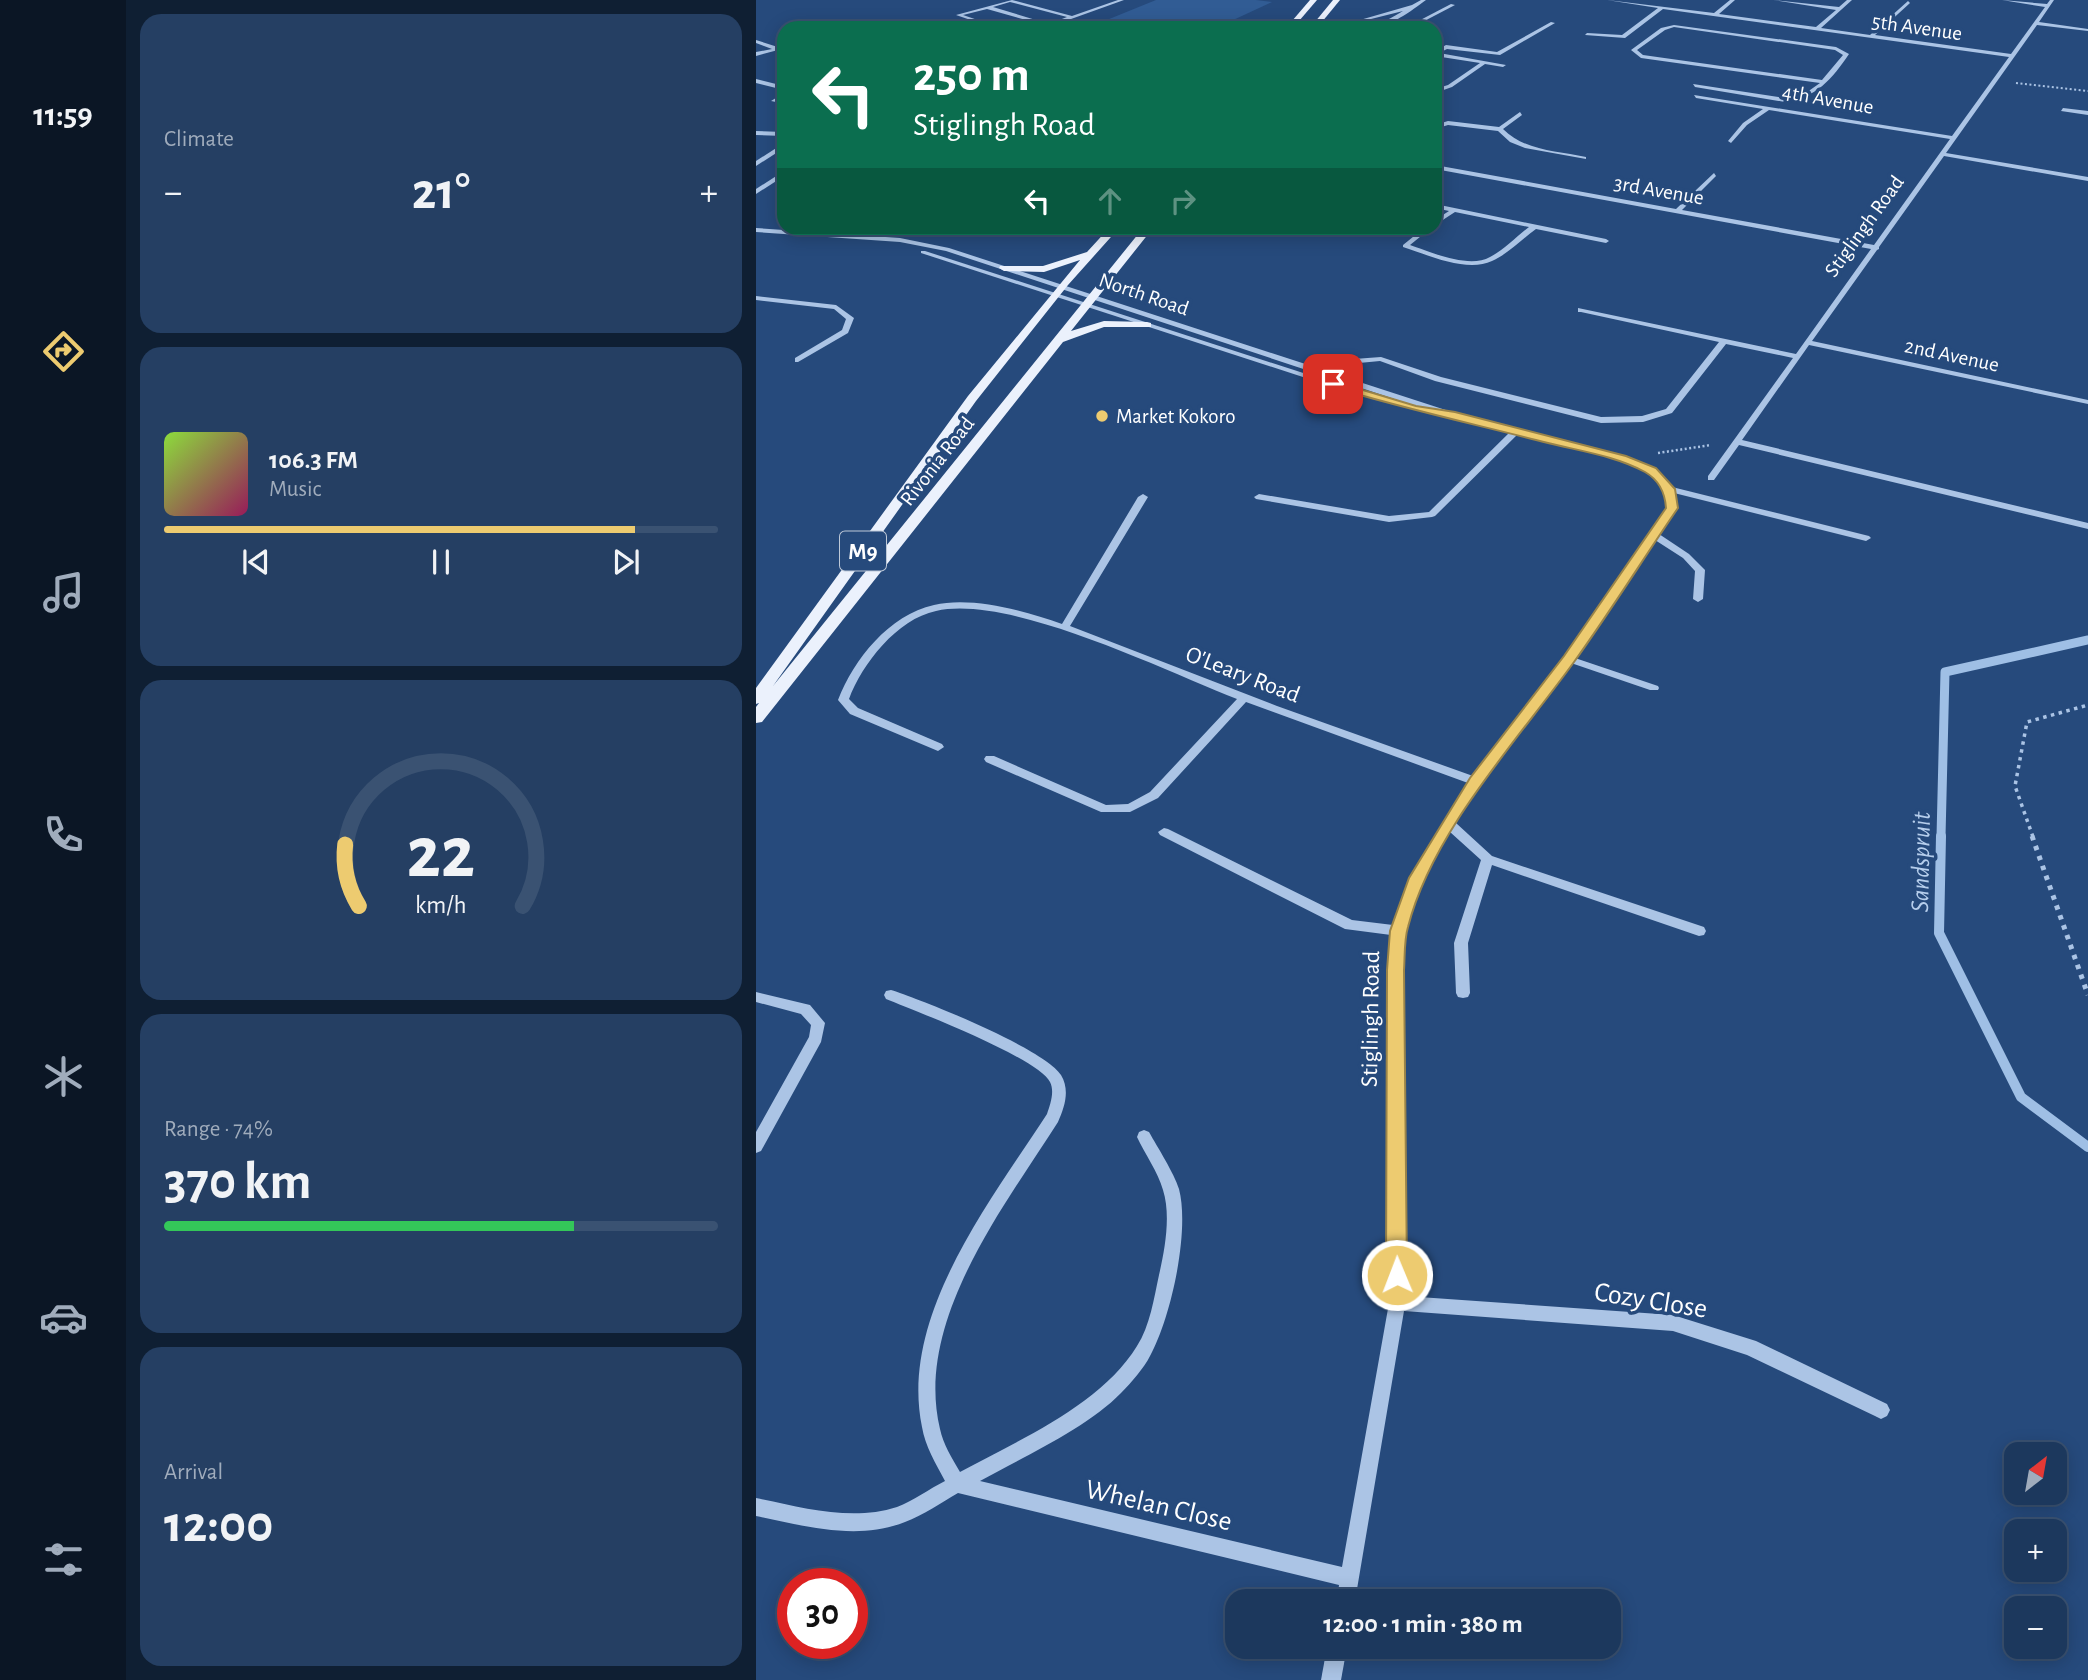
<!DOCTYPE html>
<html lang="en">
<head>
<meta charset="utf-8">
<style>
  body { margin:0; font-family:"Alegreya Sans",sans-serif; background:#253f63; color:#f1f3f6; height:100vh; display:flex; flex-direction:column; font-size:26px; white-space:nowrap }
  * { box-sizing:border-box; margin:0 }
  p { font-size:23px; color:#a0acbc }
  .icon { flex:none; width:38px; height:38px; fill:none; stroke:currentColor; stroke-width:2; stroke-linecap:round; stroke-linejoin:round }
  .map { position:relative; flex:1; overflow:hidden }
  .sheet { display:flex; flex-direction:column; gap:14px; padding:14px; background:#0f1f33; width:630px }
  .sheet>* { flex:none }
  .hud { position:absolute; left:21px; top:21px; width:665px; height:214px; border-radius:21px; box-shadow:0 4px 18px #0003,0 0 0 2px #3a5272; background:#0b6e4f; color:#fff; overflow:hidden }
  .needle { width:46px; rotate:31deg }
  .fabs { position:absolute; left:1248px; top:1442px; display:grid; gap:14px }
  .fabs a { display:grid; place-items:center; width:63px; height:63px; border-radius:14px; background:#1c385d; box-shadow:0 4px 18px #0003,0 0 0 2px #3a5272; font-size:35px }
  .speed { position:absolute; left:21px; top:1568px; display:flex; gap:14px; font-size:35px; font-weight:700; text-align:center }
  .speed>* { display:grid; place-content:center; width:91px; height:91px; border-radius:50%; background:#1c385d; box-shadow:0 4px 18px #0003,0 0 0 2px #3a5272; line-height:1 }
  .speed .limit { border:10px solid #d22; background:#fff; color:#111 }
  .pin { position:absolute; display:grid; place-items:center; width:60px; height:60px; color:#fff; margin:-30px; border-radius:14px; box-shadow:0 4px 10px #0006 }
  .me { position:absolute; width:77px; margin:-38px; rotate:359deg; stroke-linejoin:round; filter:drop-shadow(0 0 5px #0008) }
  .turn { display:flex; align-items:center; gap:24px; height:147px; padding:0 21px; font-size:32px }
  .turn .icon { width:91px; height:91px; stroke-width:2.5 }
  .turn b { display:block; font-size:49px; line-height:60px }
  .lanes { display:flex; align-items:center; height:66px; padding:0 21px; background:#0003; justify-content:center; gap:35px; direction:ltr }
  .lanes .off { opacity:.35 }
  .big { font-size:52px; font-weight:700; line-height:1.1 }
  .sheet .tile { flex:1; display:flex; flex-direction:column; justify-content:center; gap:10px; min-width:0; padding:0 24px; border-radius:21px; background:#253f63 }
  .sheet .dial { align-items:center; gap:0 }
  .dial svg { height:182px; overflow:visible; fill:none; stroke:#3a5272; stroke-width:7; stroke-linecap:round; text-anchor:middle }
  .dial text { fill:#f1f3f6; stroke:none }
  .song { display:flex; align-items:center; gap:21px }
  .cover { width:84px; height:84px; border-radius:10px; background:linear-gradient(135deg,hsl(90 70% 55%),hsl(330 70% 35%)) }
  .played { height:7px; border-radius:4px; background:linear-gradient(90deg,#edcb70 85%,#3a5272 85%) }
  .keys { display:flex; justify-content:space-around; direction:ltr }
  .heat { display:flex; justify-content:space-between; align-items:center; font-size:38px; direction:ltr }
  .charge { height:10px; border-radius:5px; background:linear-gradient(90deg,#34c759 74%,#3a5272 0) }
  .trip { position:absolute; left:469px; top:1589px; width:396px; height:70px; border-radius:21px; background:#1c385d; box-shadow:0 4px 18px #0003,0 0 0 2px #3a5272; font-weight:700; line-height:70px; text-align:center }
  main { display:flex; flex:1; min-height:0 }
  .tab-bar { display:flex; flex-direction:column; width:126px; justify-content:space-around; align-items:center; background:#0b1625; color:#a0acbc }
  .tab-bar .icon { width:49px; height:49px }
  .tab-bar .on { color:#edcb70 }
  .tab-bar b { font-size:32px; color:#f1f3f6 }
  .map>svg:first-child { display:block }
  .green { fill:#315c94 }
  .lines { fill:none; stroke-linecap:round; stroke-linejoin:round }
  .stream-far1 { stroke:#9fbfe5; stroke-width:9 }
  .stream { stroke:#9fbfe5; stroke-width:10 }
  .path-far3 { stroke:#abc4e5; stroke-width:2; stroke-dasharray:2 2.5; stroke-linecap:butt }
  .path-far2 { stroke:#abc4e5; stroke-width:2.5; stroke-dasharray:2 2.5; stroke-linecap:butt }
  .path-far1 { stroke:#abc4e5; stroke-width:3.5; stroke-dasharray:3.5 4.5; stroke-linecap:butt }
  .path { stroke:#abc4e5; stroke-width:5; stroke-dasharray:4.5 6; stroke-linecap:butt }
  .minor { fill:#abc4e5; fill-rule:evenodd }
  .major { fill:#ebf1fc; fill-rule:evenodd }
  .route { fill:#edcb70; stroke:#9a8449; stroke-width:2 }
  .poi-dot { fill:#edcb70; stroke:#264a7c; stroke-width:2.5 }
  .labels { text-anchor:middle; stroke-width:7; stroke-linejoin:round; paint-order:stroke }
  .far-street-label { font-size:21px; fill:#fff; stroke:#264a7c }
  .far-poi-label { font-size:21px; fill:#fff; stroke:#264a7c; text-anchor:start }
  .shield { fill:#264a7c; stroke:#bec9d8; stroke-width:2 }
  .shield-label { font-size:23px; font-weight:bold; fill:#fff }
  .street-label { font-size:24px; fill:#fff; stroke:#264a7c }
  .water-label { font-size:26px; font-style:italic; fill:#b6ceec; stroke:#264a7c }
  .near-street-label { font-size:28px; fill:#fff; stroke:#264a7c }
</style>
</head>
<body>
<main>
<nav class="tab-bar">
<b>11:59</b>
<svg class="icon on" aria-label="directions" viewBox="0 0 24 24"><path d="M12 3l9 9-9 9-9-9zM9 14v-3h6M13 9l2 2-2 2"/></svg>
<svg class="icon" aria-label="music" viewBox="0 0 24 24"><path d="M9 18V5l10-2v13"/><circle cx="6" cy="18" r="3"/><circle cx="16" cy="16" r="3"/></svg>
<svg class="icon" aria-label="phone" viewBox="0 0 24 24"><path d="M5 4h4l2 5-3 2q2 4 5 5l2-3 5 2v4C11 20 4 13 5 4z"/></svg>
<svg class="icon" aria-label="climate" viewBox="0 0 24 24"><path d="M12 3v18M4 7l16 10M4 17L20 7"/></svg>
<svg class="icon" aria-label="car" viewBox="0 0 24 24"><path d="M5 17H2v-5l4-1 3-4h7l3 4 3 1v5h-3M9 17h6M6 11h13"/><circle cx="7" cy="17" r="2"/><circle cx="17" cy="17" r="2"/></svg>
<svg class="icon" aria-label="filters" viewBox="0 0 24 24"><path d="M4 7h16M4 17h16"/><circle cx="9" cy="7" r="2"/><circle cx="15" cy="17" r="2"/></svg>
</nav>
<section class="sheet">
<div class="tile"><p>Climate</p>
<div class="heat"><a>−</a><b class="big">21°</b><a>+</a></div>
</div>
<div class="tile">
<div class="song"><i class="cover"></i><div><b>106.3 FM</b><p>Music</p></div></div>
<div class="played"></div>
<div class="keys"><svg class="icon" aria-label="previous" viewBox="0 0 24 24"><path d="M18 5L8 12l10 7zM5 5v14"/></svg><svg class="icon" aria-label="pause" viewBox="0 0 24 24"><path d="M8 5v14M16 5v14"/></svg><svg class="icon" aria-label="next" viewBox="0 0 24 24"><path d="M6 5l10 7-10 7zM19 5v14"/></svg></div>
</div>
<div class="tile dial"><svg viewBox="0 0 100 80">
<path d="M14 69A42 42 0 1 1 86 69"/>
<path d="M14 69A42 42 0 0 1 8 42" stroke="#edcb70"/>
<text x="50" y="56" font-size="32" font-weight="700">22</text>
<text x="50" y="72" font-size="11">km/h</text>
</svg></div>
<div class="tile"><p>Range · 74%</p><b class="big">370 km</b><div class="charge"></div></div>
<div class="tile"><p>Arrival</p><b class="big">12:00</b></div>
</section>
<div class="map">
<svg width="1332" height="1680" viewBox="0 0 1332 1680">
  <rect width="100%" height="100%" fill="#264a7c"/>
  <polygon class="green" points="400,0 500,0 516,2 460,28 331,28"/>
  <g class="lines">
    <polyline class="stream-far1" points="1185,837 1189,672 1332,640"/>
    <polyline class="stream" points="1185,836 1183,933 1265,1097 1332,1147"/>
    <polyline class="path-far3" points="1260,83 1332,91"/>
    <polyline class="path-far2" points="902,453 955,445"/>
    <polyline class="path-far1" points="1277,837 1259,786 1271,722 1332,705"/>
    <polyline class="path" points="1276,836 1332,995"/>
    <g class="minor">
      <path d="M256,0L316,16L362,0H368L290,28H283L288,25L231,9L207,15L245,28H238L200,15ZM254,2L311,17L293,24L237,7Z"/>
      <path d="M665,0H670C651,14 619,39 597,22L656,5ZM647,11C634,18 618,31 603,22Z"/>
      <path d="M851,0L958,13L974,0H979L963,14L1060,27L1080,10L1017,0L1083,7L1091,0H1096L1065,28L1114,35L1152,1L1154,3L1119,35L1255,54L1289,7L1246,0L1291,4L1294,0H1298L1283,22L1332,29V31L1281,25L1190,153L1332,177V181L1188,156L1123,247V249L1121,250L1056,341L1332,400V404L1053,345L986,440L1332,523V529L983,445L958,480H952V476L1037,358L970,344L916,413L887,422L845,423L679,381L624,361L603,363L585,376L702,414L869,456L899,469L916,487L1113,536L1115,538L1110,541L918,493L921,508L903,534L933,554L949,570L947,599L942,602L937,599L939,571L927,558L899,540L819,658L902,686L903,688L902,690H894L815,663L723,784L700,823L736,856L948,927L950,931L948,935L943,936L736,865L712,943L714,993L712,997L707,998L702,997L700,993L698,943L725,860L694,832L667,878L655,909L649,931L646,969L649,1296L917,1315L1000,1341L1131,1404L1134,1410L1131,1416L1125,1419L1119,1416L991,1355L917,1331L648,1311L599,1601H581L583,1585L202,1493C185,1503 167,1515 149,1522C101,1541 49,1526 0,1516V1498C45,1507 95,1522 141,1507C157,1501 173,1489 189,1481C180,1464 169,1446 166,1427C143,1316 234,1202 291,1114C294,1105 299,1092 294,1082C282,1058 160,1011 130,999L128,995L130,991L135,990C167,1000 289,1049 305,1075C314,1090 309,1106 302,1122C248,1207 158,1321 184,1429C187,1444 196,1458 204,1472C263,1440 345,1405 381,1346C394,1326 398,1298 403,1275C409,1249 415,1215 407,1190C402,1172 389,1154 381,1137L383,1132L388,1130L393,1132C402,1148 418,1173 423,1189C434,1231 415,1318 394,1356C388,1368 375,1383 365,1393C331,1428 267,1457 224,1481L586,1567L633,1303L632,969L635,935L589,929L404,835L402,832L408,828L412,829L596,920L637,925L655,878L712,783L490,702L402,798L374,812H345L230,762L228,759L230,756H238L350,805L372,804L394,792L481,699C409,671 254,594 180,611C141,619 106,664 93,699L102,708L186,744L188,747L182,751L94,714L82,700C98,659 133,615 178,605C216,596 269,611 306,624L382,497L387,494L392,497L314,626L521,706L717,776L809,657L911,508C910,501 910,493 907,487C889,458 795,443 762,434L679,516L676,517L633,522L500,499L498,497L503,494L633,516L673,512L754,432L696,418L190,251L144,242L0,232V228L144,238L193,248L577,373L598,359L625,357L685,377L845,417L886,416L910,409L963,342L825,312H822V308L1040,354L1115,249L679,169V165L920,209L958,173L960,176L926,210L1118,245L1194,139L1013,110L991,125L975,143L972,141L987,123L1007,109L940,98L938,95L1196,136L1253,57L907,9L869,38L829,35L831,33L866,35L902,8Z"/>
      <polygon points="695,4 699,5 655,28 649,28"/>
      <polygon points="795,22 799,23 744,55 691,49 683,53 750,65 747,67 729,64 696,87 679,93 679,89 692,85 724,63 679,56 679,51 690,45 741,52"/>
      <path d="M918,25L1080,47L1093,54C1077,78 1059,99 1029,102L939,87L937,84L1029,98L1047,95L1064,83L885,58L875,50L905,28ZM918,27L1079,50L1087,55L1066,80L887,55L881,50L909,30Z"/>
      <polygon points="0,40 28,49 28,53 22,50 0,56 0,52 16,49 0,43"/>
      <polygon points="0,79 28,86 28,90 0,83"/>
      <polygon points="28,93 28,97 20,102 15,101"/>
      <polygon points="1307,108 1332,111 1332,115 1305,111"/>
      <path d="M764,112L766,115L747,129C769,151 801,151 830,157V159L769,148L754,142L742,131L692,125L679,129V125L692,121L743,127Z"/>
      <polygon points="0,131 28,132 28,136 0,135"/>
      <polygon points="28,143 28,148 0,166 0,161"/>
      <polygon points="28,171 28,176 0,194 0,189"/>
      <path d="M679,204L850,239L853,241L850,243L780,229C766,239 752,254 736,261C711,273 672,255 647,247V245L668,228H675L654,245C675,252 713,269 734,257C748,250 760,237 773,227L699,212L679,225V220L693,211L679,208Z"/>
      <polygon points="545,228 552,228 545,232 542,230"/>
      <polygon points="165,251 169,251 603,391 596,393 165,253"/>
      <polygon points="0,296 80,305 98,318 92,333 42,362 39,362 39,358 86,330 90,319 78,309 0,300"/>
      <polygon points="0,992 54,1005 69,1023 65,1042 5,1151 0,1153 0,1132 53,1037 55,1025 45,1014 0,1002"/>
      <polygon points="571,1647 591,1647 585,1680 565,1680"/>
    </g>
    <g class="major">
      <polygon points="554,0 561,0 537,28 530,28"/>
      <polygon points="577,0 584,0 561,28 554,28"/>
      <polygon points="353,228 363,228 312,285 220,401 17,686 387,228 397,228 315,331 348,321 391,322 395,323 395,327 348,327 307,342 6,722 0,723 0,707 3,703 0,704 0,688 212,396 324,260 288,272 248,271 243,268 244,266 287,266 331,252"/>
    </g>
  </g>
  <path class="route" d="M577,381L660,406L699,412L870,456L900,468L919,489L922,508C887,559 854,612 818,662C761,741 676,832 652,927C648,940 649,956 648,970L651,1275L648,1282L641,1285L633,1282L630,1275L631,970L634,931L653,878L714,778L808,656L910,508C909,493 903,480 889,472C860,456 824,451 792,443C718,424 645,408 573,386L571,384Z"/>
  <circle class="poi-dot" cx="346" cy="416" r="7"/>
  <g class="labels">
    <g class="far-street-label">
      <text transform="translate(1161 27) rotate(8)" y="7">5th Avenue</text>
      <text transform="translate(1072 99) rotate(10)" y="7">4th Avenue</text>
      <text transform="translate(903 190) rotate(10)" y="7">3rd Avenue</text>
      <text transform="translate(1108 226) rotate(-54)" y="7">Stiglingh Road</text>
      <text transform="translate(388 294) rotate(19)" y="7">North Road</text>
      <text transform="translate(1196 355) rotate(12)" y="7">2nd Avenue</text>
      <text transform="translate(181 461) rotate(-52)" y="7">Rivonia Road</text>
    </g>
    <g class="far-poi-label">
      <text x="360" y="423">Market Kokoro</text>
    </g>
    <rect class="shield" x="84" y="531.5" width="46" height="39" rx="5"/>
    <g class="shield-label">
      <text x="107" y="559">M9</text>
    </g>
    <g class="street-label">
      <text transform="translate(487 674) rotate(21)" y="8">O'Leary Road</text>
      <text transform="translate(614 1019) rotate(-89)" y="8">Stiglingh Road</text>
    </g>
    <g class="water-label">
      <text transform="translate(1164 862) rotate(-89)" y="9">Sandspruit</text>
    </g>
    <g class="near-street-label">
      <text transform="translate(895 1299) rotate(9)" y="10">Cozy Close</text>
      <text transform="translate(403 1504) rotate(13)" y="10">Whelan Close</text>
    </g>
  </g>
</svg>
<div class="fabs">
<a><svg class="needle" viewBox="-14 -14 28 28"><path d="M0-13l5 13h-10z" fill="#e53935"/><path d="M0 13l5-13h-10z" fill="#a0acbc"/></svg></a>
<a>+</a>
<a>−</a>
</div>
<div class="speed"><div class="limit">30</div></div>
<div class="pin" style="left:577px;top:384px;background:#d93025"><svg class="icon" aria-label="arrive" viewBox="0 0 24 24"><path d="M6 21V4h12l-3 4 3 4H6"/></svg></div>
<svg class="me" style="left:641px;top:1275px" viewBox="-20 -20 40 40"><circle r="17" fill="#edcb70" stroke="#fff" stroke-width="3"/><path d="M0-11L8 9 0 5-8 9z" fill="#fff"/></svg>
<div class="trip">12:00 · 1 min · 380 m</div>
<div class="hud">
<div class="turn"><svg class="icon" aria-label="left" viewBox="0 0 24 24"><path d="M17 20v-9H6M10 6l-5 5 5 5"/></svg><div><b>250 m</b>Stiglingh Road</div></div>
<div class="lanes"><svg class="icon" aria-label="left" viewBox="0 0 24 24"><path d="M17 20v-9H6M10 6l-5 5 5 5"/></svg><svg class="icon off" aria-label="ahead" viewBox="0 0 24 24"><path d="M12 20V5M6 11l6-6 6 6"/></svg><svg class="icon off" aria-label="right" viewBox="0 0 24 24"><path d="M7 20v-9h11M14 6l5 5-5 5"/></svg></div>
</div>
</div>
</main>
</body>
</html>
